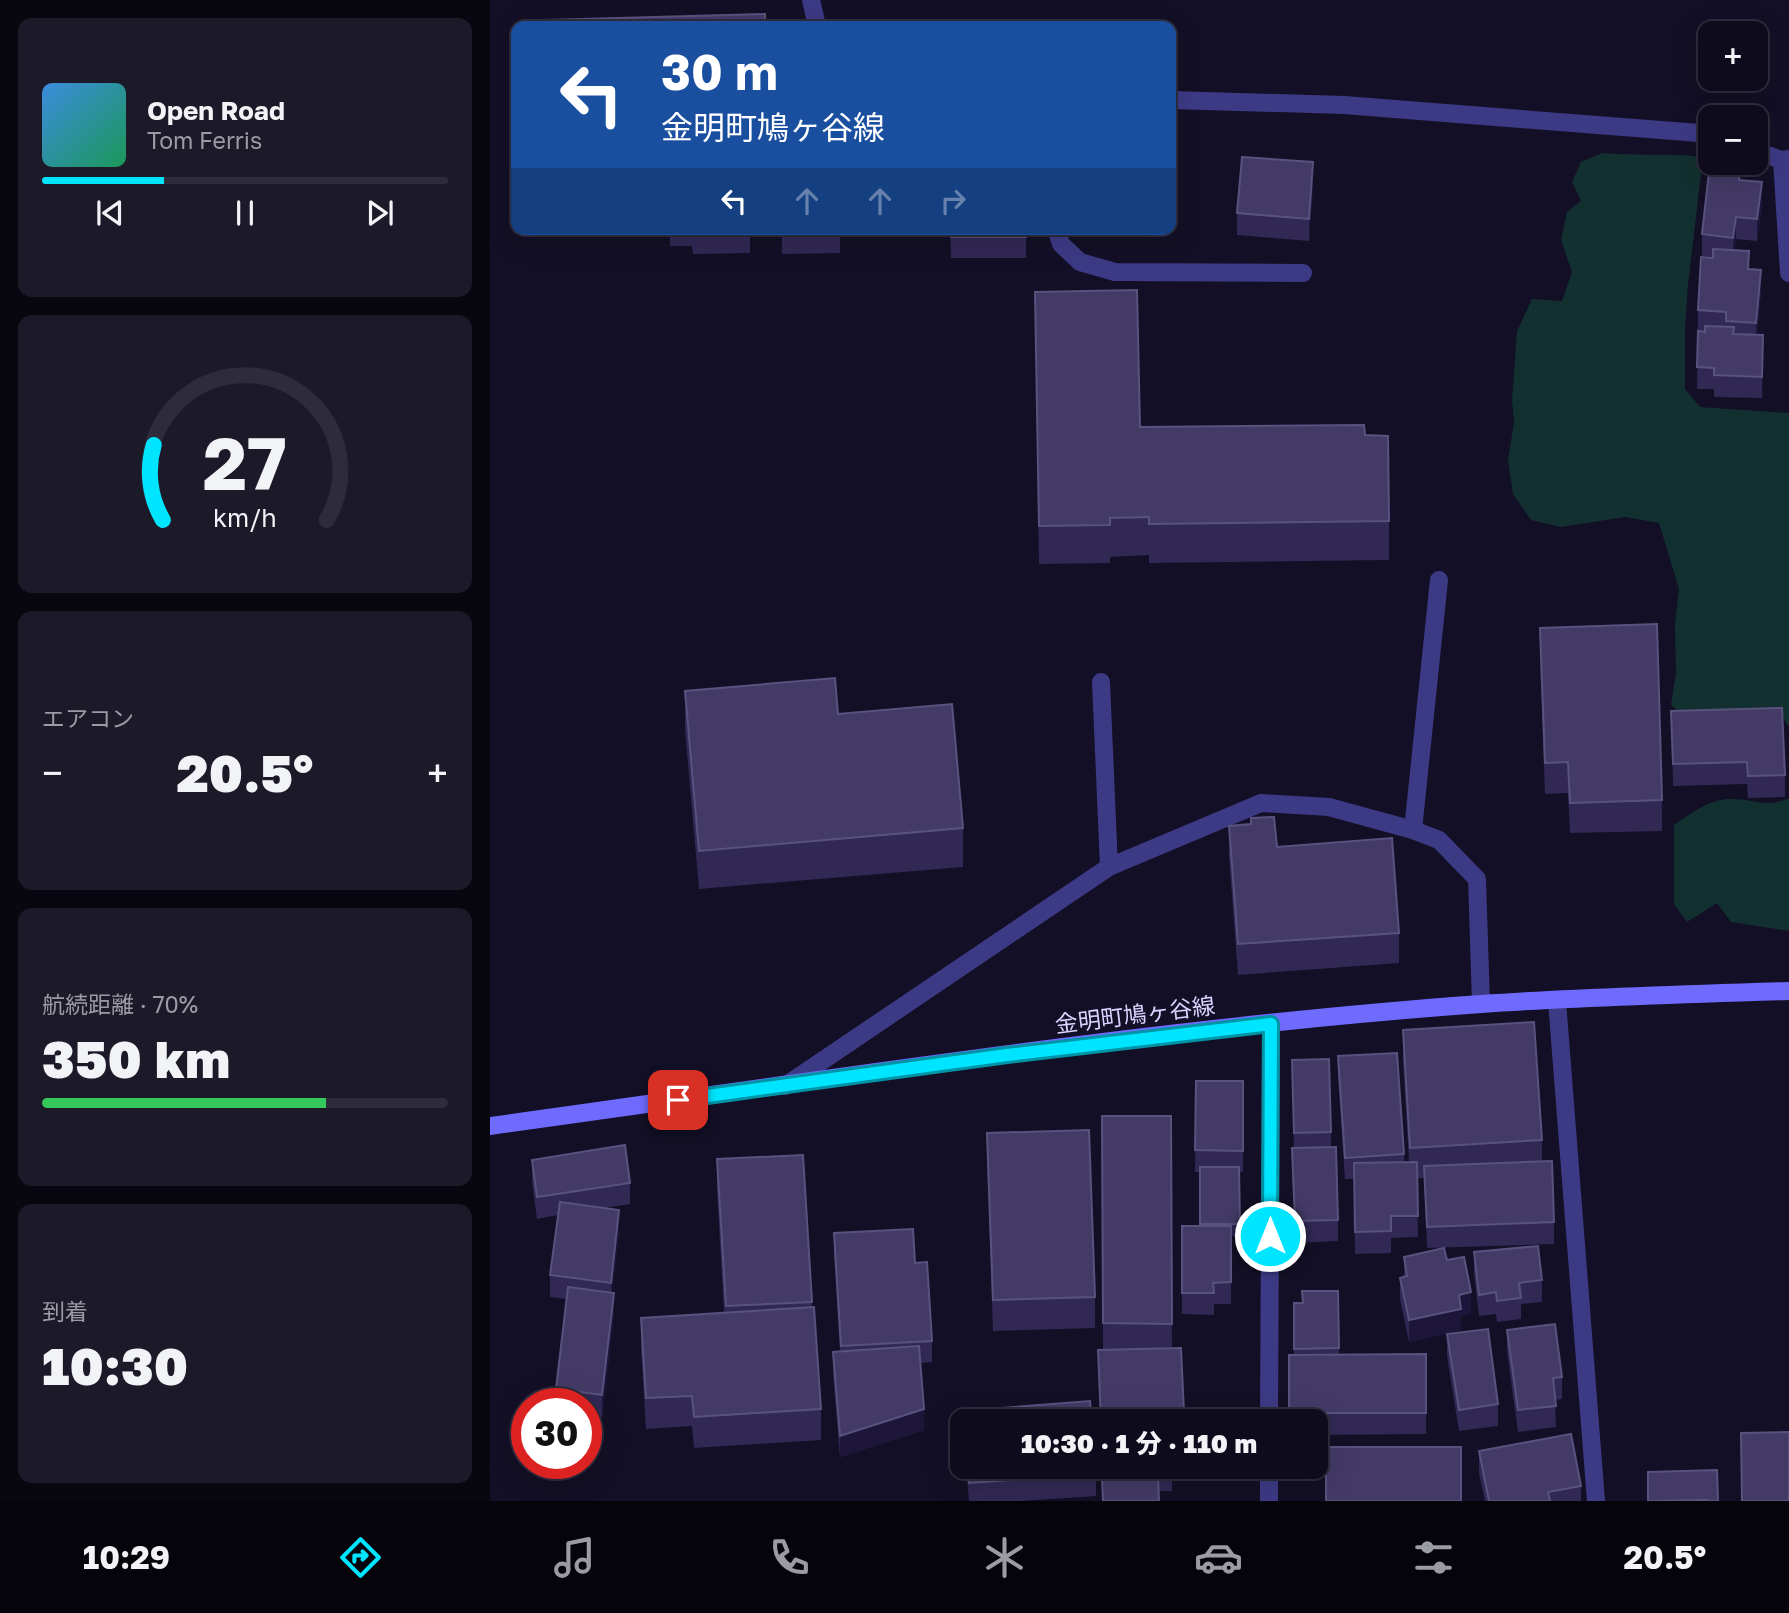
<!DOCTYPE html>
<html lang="ja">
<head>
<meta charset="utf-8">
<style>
  body { margin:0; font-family:"Golos Text","Noto Sans JP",sans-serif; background:#1c1929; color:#f1f3f6; height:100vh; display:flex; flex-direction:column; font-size:26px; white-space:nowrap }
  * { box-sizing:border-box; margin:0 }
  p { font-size:23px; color:#9b9ba3 }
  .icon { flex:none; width:38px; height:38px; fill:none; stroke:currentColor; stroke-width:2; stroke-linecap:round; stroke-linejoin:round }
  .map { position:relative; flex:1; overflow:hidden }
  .side { display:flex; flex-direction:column; gap:18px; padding:18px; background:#08060f; width:490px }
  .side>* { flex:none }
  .guide { position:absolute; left:21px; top:21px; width:665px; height:214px; border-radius:14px; box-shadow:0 7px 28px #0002,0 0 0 2px #2e2b3b; background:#1a4fa0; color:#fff; overflow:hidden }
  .tools { position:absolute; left:1208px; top:21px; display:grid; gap:14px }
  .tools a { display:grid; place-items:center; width:70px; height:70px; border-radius:14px; background:#0e0b1c; box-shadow:0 7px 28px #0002,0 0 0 2px #2e2b3b; font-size:35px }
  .speed { position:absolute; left:21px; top:1388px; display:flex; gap:14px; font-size:35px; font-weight:700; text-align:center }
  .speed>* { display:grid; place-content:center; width:91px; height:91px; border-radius:50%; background:#0e0b1c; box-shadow:0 7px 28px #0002,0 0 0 2px #2e2b3b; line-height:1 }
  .speed .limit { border:10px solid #d22; background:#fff; color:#111 }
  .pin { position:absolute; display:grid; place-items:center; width:60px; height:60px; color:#fff; margin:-30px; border-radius:14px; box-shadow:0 4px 10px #0006 }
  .me { position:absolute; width:77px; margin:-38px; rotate:0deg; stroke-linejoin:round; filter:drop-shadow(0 0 5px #0008) }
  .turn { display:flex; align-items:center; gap:24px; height:147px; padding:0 35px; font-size:32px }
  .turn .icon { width:91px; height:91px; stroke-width:2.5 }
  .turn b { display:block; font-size:49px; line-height:60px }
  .lanes { display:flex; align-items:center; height:66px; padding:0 35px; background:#0003; justify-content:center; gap:35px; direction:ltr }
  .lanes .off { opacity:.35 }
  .big { font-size:52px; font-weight:800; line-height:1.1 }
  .side .tile { flex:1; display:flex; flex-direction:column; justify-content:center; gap:10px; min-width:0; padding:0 24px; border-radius:14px; background:#1c1929 }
  .side .dial { align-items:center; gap:0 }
  .dial svg { height:182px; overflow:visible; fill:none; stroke:#2e2b3b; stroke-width:7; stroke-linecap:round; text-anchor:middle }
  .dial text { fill:#f1f3f6; stroke:none }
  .song { display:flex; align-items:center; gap:21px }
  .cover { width:84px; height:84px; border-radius:10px; background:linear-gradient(135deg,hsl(210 70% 55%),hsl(150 70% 35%)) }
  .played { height:7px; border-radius:4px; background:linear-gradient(90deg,#00e5ff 30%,#2e2b3b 30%) }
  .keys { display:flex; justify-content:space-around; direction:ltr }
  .heat { display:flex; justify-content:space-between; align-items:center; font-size:38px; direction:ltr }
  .charge { height:10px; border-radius:5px; background:linear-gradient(90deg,#34c759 70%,#2e2b3b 0) }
  .trip { position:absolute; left:460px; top:1409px; width:378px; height:70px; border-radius:14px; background:#0e0b1c; box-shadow:0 7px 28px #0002,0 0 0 2px #2e2b3b; font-weight:800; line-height:70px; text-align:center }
  .menu { display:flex; height:112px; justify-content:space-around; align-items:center; background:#06040b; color:#9b9ba3 }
  .menu .icon { width:49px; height:49px }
  .menu .on { color:#00e5ff }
  .menu b { font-size:32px; color:#f1f3f6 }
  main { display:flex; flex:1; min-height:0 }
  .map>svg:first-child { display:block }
  .green { fill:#12302f }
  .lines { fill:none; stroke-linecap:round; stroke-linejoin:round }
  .lane { stroke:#3d3a85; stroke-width:18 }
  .street { stroke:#3d3a85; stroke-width:18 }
  .secondary { stroke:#6f6bff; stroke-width:18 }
  .wall { fill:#312854 }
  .shaded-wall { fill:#1d163a }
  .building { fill:#433a66; stroke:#5a527e; stroke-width:2 }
  .route-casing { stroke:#0095a6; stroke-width:18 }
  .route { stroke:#00e5ff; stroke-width:12 }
  .labels { text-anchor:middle; stroke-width:7; stroke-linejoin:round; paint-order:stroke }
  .street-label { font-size:23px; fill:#d9d4ff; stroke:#130f26 }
</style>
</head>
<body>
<main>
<section class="side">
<div class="tile">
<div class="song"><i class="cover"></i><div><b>Open Road</b><p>Tom Ferris</p></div></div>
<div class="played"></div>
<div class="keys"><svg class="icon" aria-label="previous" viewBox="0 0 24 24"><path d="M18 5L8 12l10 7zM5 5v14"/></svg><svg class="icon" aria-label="pause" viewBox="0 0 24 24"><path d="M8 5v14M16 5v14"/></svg><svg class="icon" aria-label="next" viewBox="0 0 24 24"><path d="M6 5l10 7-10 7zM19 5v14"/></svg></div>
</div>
<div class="tile dial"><svg viewBox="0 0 100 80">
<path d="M14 69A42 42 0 1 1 86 69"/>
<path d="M14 69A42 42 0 0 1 10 36" stroke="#00e5ff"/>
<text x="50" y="56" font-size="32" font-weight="700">27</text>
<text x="50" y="72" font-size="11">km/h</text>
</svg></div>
<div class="tile"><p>エアコン</p>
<div class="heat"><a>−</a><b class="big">20.5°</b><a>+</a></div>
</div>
<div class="tile"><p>航続距離 · 70%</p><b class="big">350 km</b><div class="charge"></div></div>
<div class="tile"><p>到着</p><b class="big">10:30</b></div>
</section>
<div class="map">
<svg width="1299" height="1501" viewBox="0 0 1299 1501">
  <rect width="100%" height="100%" fill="#130f26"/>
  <g class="green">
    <path d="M1112,153C1146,156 1180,153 1213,157L1198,285L1195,328V389L1210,407L1299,413V727L1292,716L1199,720L1181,705L1186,673L1185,624L1189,589L1169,523L1135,517L1071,527L1041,520L1023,494L1018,461L1024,422L1022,400L1027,331L1042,299L1072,301L1082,272L1071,240L1077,212L1091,201L1082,182L1091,162Z"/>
    <path d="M1299,798V931L1241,922L1227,903L1197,922L1184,904V825C1200,814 1218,800 1239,799C1263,798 1275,809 1299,798Z"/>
  </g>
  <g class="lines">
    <g class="lane">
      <polyline points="1292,160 1299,273"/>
      <polyline points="566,229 571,244 590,262 625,272 813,273"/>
      <polyline points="611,682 619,867"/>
      <polyline points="923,830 949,580"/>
    </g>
    <g class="street">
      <polyline points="321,0 327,26"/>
      <polyline points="681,100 854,105 1209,133 1220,137"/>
      <polyline points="1265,151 1292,160 1299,159"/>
      <polyline points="1067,1001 1106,1501"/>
      <polyline points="295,1086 619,867 771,803 839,807 923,830 949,840 987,879 991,1004"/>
      <polyline points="779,1421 781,1024"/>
      <polyline points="779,1501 779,1466"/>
    </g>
    <path class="secondary" d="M0,1126C329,1081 659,1028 991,1004C1093,997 1196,994 1299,991"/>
  </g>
  <g class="wall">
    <polygon points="1251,180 1272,204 1267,241 1246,239 1244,250 1259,269 1271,292 1267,335 1273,335 1272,398 1224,397 1224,389 1207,389 1208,310 1223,258 1223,257 1212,256 1212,234"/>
    <polygon points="823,184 819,241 747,235 747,213"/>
    <polygon points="180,229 260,229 260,253 203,254 202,246 180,246"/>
    <polygon points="292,229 350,229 350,253 292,254"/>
    <polygon points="460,229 536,229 536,258 461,258"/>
    <polygon points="545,292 650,427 875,435 899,521 899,560 659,563 659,555 620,557 620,563 549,564"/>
    <polygon points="1050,628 1172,800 1172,831 1080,833 1078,793 1055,794 1050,659"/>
    <polygon points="195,691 348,714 473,828 473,867 209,889 195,730"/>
    <polygon points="1181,711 1295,775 1295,797 1258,798 1257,784 1183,786"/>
    <polygon points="739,826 787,847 909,933 909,963 748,975 739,857"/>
    <polygon points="913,1030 1052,1140 1052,1162 1064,1222 1064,1244 937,1248 934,1178 927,1178 928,1237 901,1238 901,1253 865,1254 864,1179 855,1179 848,1077 848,1056 914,1154 914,1162 919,1162 913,1061"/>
    <polygon points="802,1060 841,1132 841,1148 848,1220 848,1241 805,1243 802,1170 802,1148 804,1148"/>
    <polygon points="706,1081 753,1081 753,1172 749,1172 750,1236 741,1236 741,1304 724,1304 724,1315 692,1314 692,1226 710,1226 710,1172 705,1172"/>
    <polygon points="612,1116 681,1116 682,1348 691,1348 694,1421 610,1421 608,1350 613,1350"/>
    <polygon points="497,1133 605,1297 605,1328 503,1331 497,1163"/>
    <polygon points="313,1155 322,1307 331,1409 331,1440 204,1448 202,1426 156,1429 151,1349 151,1318 234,1313 227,1190 227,1159"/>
    <polygon points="42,1160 140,1183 140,1204 115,1208 129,1232 122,1292 124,1314 112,1417 96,1415 96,1404 66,1404 66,1389 76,1299 60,1297 60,1275 68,1215 47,1219 42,1181"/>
    <polygon points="344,1233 425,1263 442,1341 442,1362 430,1363 434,1430 350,1457 343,1374 343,1352 350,1352 344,1254"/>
    <polygon points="984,1252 1052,1280 1052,1302 1031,1304 1031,1319 1007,1322 1006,1314 989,1316 984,1274"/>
    <polygon points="914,1257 957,1260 981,1314 971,1316 971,1330 919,1342 910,1299 910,1278 914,1277"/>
    <polygon points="848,1291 849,1354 936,1354 936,1434 826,1435 826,1421 799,1421 799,1355 804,1355 804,1303 812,1303"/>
    <polygon points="1017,1330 1072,1377 1072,1399 1065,1400 1066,1427 1028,1432 1017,1352"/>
    <polygon points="957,1334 1008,1404 1008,1426 969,1431 957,1356"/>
    <polygon points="989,1451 1091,1486 1091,1501 995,1501 989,1473"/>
    <polygon points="476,1466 606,1466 606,1496 531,1501 479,1501"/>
    <polygon points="612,1466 682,1466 682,1491 668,1491 669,1501 612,1501"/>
  </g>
  <g class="shaded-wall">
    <polygon points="823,162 823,184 819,241 819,219"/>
    <polygon points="1272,182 1272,204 1267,241 1267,219"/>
    <polygon points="1246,217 1246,239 1243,259 1243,238"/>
    <polygon points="1271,270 1271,292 1266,344 1266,323"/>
    <polygon points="129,1210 129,1232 121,1305 121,1283"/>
    <polygon points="981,1292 981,1314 971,1316 971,1330 919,1342 919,1320 969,1295"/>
    <polygon points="124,1293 124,1314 112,1417 112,1395"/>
    <polygon points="434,1409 434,1430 350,1457 350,1436"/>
  </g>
  <g class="building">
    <polygon points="275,14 275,26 55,26 55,20"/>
    <polygon points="752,157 823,162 819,219 747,213"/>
    <polygon points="1220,163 1251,163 1249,180 1272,182 1267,219 1246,217 1243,238 1212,234"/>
    <polygon points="202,229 260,229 260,232 203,233"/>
    <polygon points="292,229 350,229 350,231 292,233"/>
    <polygon points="460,229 536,229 536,237 461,237"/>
    <polygon points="1223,249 1259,251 1258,269 1271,270 1266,323 1236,321 1236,312 1208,310 1211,257 1223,258"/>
    <polygon points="647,290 650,427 874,425 875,435 898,436 899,521 659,524 659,517 620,518 620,525 549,526 545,292"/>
    <polygon points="1215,326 1244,327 1243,334 1273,335 1272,377 1224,375 1224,368 1207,367 1208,331 1215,332"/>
    <polygon points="1167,624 1172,800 1080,803 1078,762 1055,763 1050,628"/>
    <polygon points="345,678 348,714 462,704 473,828 209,851 195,691"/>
    <polygon points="1292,708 1295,775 1258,776 1257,762 1183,764 1181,711"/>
    <polygon points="784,817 787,847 902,838 909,933 748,944 739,826 761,824 761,818"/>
    <polygon points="1044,1022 1052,1140 920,1148 913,1030"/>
    <polygon points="907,1053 914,1154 855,1158 848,1056"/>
    <polygon points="839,1059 841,1132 804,1133 802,1060"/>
    <polygon points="706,1081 753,1081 753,1151 705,1150"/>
    <polygon points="612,1116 681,1116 682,1324 613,1323"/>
    <polygon points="599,1130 605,1297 503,1300 497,1133"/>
    <polygon points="135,1145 140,1183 47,1197 42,1160"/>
    <polygon points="846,1147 848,1220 805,1221 802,1148"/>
    <polygon points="313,1155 322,1302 236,1306 227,1159"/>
    <polygon points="1062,1161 1064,1222 937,1227 934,1166"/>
    <polygon points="927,1162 928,1216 901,1216 901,1231 865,1232 864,1163"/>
    <polygon points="710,1167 749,1167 750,1224 710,1224"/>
    <polygon points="70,1202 129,1210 121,1283 60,1275"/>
    <polygon points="692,1226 741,1226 741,1282 723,1283 724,1293 692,1293"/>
    <polygon points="423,1229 425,1263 437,1262 442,1341 351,1346 344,1233"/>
    <polygon points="1048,1246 1052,1280 1029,1283 1031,1298 1007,1301 1006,1292 989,1295 984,1252"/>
    <polygon points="954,1248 957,1260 974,1257 981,1292 969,1295 971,1309 919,1320 910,1278 917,1276 914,1257"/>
    <polygon points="78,1287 124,1293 112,1395 66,1389"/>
    <polygon points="812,1291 848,1291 849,1348 804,1349 804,1303 813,1303"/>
    <polygon points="324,1307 331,1409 204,1417 202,1396 156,1398 151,1318"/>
    <polygon points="1065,1324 1072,1377 1063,1378 1066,1406 1028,1410 1017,1330"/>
    <polygon points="998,1329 1008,1404 969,1410 957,1334"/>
    <polygon points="429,1346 434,1409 350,1436 343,1352"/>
    <polygon points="691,1348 694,1413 687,1413 687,1421 611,1421 608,1350"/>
    <polygon points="936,1354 936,1413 799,1413 799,1355"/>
    <polygon points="600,1401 602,1421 474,1421 473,1411"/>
    <polygon points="1299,1432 1299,1501 1252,1501 1251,1433"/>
    <polygon points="1081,1434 1091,1486 1058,1492 1060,1501 999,1501 989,1451"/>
    <rect x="836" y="1447" width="135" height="54"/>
    <polygon points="478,1466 606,1466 606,1474 479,1483"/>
    <polygon points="612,1466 682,1466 682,1469 613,1471"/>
    <polygon points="1227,1470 1228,1501 1218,1501 1218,1500 1158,1501 1158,1472"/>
    <polygon points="668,1476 669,1501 613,1501 612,1478"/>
    <polygon points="1218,1500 1218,1501 1178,1501"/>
  </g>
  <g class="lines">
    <defs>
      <polyline id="route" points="188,1100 517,1055 781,1024 780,1236"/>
    </defs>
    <use href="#route" class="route-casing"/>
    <use href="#route" class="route"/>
  </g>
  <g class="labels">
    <g class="street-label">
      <text transform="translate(645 1015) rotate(-7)" y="8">金明町鳩ヶ谷線</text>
    </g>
  </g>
</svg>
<div class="tools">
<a>+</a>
<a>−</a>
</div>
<div class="speed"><div class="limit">30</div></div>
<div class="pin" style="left:188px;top:1100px;background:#d93025"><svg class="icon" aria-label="arrive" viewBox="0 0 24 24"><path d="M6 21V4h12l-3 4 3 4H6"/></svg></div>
<svg class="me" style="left:780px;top:1236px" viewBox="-20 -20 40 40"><circle r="17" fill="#00e5ff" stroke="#fff" stroke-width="3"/><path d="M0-11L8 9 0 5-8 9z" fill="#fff"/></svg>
<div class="trip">10:30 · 1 分 · 110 m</div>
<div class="guide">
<div class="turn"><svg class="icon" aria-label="left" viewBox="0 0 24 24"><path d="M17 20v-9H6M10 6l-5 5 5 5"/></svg><div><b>30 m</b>金明町鳩ヶ谷線</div></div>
<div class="lanes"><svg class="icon" aria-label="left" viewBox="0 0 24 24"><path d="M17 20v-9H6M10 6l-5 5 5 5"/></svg><svg class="icon off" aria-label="ahead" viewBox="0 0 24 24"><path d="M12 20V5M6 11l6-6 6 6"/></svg><svg class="icon off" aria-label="ahead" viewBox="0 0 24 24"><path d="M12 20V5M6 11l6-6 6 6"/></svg><svg class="icon off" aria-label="right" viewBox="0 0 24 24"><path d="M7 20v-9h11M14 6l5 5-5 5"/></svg></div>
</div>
</div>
</main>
<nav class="menu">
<b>10:29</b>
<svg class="icon on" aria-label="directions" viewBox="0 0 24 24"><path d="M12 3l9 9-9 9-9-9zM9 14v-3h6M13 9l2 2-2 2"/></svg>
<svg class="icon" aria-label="music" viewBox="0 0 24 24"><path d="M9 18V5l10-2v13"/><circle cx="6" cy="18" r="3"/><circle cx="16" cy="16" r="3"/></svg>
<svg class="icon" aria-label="phone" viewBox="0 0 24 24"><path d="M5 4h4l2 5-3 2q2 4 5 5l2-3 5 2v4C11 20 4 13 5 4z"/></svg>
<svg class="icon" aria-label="climate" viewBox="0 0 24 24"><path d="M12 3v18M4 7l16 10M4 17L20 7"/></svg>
<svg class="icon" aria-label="car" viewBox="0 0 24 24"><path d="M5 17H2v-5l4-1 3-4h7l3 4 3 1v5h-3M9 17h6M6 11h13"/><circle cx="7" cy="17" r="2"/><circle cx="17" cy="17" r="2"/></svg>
<svg class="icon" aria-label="filters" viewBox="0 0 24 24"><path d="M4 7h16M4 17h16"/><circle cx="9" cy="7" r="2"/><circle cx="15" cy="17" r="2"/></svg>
<b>20.5°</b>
</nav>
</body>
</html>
